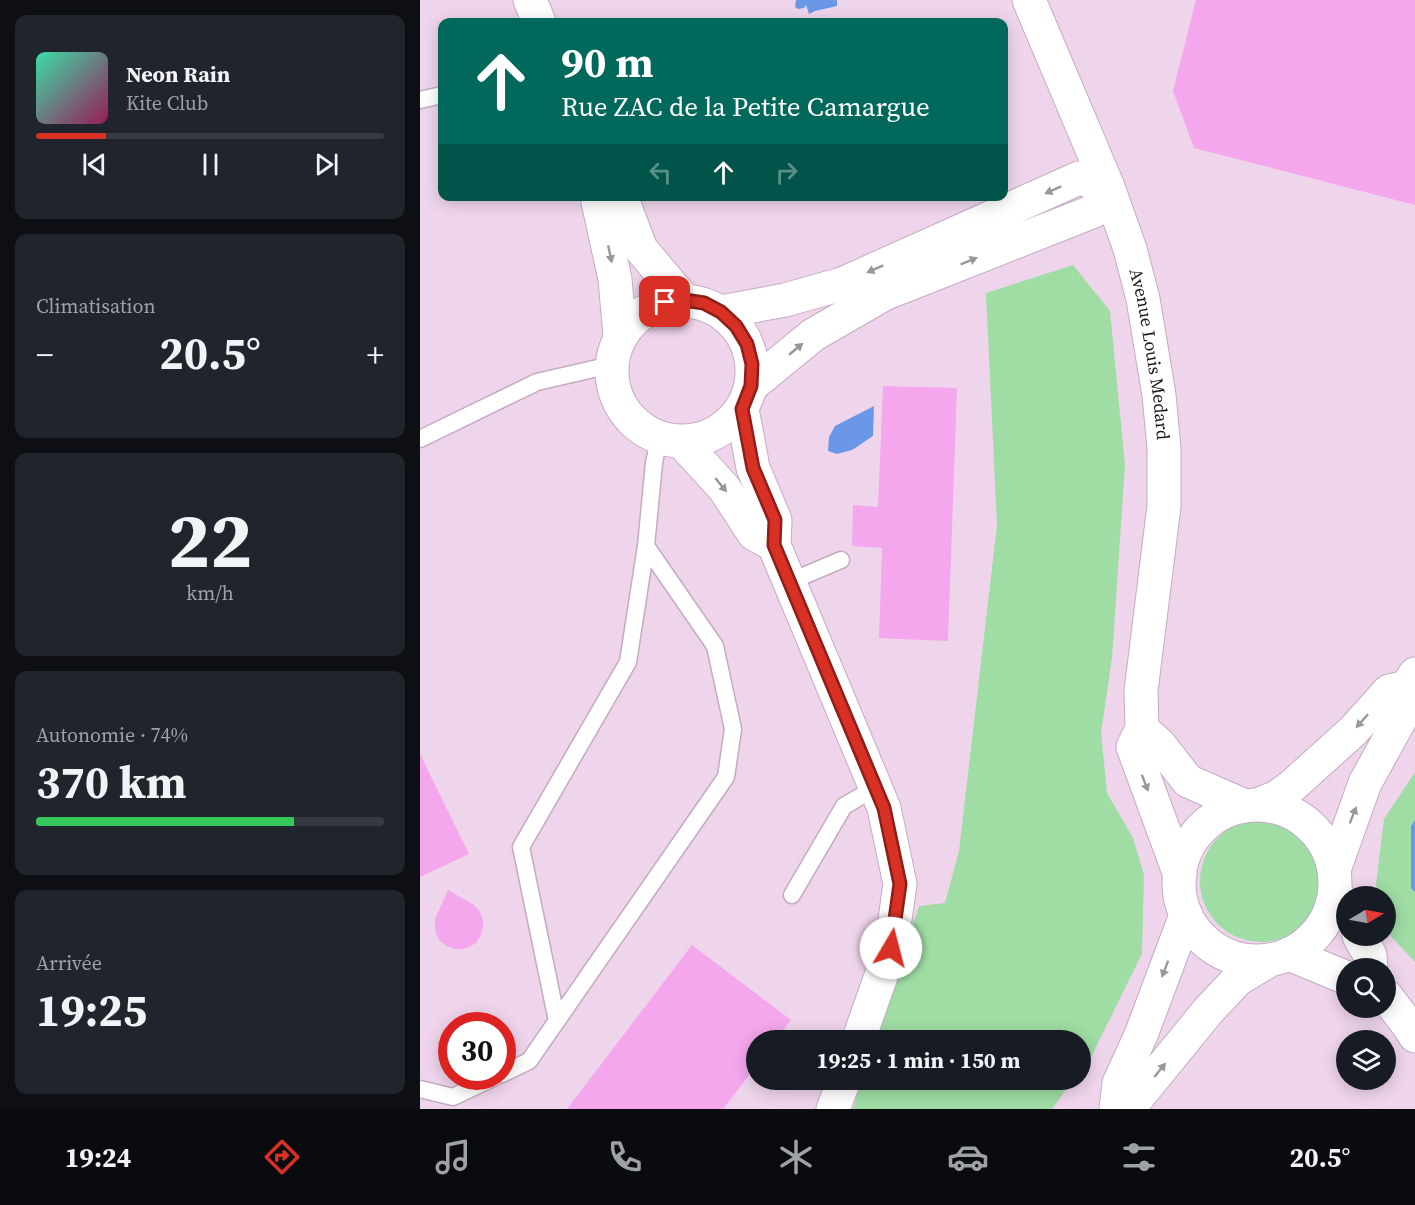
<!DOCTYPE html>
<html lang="fr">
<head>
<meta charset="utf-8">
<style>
  body { margin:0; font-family:"Source Serif 4",serif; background:#20242c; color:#f1f3f6; height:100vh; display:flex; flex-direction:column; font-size:22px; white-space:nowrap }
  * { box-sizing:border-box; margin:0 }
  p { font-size:20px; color:#9ea1a6 }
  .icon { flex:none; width:33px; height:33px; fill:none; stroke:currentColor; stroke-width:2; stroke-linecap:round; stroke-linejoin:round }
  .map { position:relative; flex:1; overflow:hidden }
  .panel { display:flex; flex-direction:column; gap:15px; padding:15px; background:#0d0f14; width:420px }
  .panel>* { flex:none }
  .hud { position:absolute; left:18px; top:18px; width:570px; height:183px; border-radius:12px; box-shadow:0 3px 15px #0003; background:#00695c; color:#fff; overflow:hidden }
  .needle { width:39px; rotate:80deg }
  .tools { position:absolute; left:916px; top:886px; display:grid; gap:12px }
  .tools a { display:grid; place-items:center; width:60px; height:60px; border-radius:50%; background:#171b24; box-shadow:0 3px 15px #0003; font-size:30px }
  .speed { position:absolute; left:18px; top:1012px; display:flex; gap:12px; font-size:30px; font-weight:700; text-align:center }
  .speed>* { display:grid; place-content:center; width:78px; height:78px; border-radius:50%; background:#171b24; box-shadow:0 3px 15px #0003; line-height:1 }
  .speed .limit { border:9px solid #d22; background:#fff; color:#111 }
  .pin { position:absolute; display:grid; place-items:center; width:51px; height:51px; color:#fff; margin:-26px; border-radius:12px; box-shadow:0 3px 9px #0006 }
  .me { position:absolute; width:66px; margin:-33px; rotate:8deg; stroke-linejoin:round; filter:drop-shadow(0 0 4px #0008) }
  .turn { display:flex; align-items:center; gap:21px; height:126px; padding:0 24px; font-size:27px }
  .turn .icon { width:78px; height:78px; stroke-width:2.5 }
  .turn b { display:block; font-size:42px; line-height:51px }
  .lanes { display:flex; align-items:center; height:57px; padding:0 24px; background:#0003; justify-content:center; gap:30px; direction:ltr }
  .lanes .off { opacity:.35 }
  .big { font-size:45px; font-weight:700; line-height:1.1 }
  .panel .card { flex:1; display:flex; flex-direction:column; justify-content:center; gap:9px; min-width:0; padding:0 21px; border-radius:12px; background:#20242c }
  .panel .dial { align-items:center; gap:0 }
  .dial b { font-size:78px; line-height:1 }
  .song { display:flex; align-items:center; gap:18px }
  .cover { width:72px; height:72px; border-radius:9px; background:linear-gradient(135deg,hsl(160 70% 55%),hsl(330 70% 35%)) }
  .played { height:6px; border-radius:3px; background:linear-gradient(90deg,#d93025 20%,#363941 20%) }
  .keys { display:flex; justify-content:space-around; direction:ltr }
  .heat { display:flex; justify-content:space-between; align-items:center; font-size:33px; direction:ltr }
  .charge { height:9px; border-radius:4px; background:linear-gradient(90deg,#34c759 74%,#363941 0) }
  .trip { position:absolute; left:326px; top:1030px; width:345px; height:60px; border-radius:30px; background:#171b24; box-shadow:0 3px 15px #0003; font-weight:700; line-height:60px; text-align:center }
  .tab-bar { display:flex; height:96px; justify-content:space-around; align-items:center; background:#090b0e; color:#9ea1a6 }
  .tab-bar .icon { width:42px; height:42px }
  .tab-bar .active { color:#d93025 }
  .tab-bar b { font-size:27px; color:#f1f3f6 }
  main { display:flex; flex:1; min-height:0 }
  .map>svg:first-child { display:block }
  .green { fill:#9fdda4 }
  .water { fill:#6a98e7 }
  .building { fill:#f4a7ed }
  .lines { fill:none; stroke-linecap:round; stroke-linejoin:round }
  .service-casing { stroke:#c4abc1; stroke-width:19 }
  .minor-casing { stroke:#c4abc1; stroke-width:35 }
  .tertiary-casing { stroke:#c4abc1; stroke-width:35 }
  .secondary-casing { stroke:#c4abc1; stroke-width:35 }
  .service { stroke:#fff; stroke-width:16 }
  .minor { stroke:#fff; stroke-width:33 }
  .tertiary { stroke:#fff; stroke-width:33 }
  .secondary { stroke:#fff; stroke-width:33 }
  .oneway { fill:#9a969a }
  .route-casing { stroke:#8d1f18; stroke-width:15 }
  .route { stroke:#d93025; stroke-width:10 }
  .labels { text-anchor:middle; stroke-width:4.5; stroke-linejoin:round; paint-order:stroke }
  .street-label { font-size:18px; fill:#1f161e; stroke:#fce2f9 }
</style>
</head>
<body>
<main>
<section class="panel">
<div class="card">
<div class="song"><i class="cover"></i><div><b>Neon Rain</b><p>Kite Club</p></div></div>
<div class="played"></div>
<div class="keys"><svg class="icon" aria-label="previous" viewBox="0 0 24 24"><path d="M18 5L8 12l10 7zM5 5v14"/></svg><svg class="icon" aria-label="pause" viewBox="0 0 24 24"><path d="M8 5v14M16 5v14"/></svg><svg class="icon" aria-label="next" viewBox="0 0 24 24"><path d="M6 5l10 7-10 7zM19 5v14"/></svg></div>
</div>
<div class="card"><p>Climatisation</p>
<div class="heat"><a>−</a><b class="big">20.5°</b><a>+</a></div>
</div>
<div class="card dial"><b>22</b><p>km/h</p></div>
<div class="card"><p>Autonomie · 74%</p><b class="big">370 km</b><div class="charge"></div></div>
<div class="card"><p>Arrivée</p><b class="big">19:25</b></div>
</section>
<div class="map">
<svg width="995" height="1109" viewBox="0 0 995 1109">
  <rect width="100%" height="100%" fill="#efd5ec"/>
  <g class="green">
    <polygon points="653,265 690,311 705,465 692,658 681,733 687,793 713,838 724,875 722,954 672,1055 660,1071 660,1041 455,1041 499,906 525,903 539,851 577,525 566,293"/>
    <polygon points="995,772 995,962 966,931 966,897 958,897 956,884 964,819"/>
    <circle cx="841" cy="881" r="61"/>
    <polygon points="442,1080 653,1080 632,1109 433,1109"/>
  </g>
  <g class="water">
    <polygon points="376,0 417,0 417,6 395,11 389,14 386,5 384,8 378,9 375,7"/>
    <polygon points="454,406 453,436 432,450 417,454 408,451 409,437 415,426"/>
    <polygon points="995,820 995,892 991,888 991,826"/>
  </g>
  <g class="building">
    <polygon points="776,0 995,0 995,205 774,148 753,91"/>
    <polygon points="463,386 537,388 528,641 459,638 462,548 432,546 433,505 458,507"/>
    <polygon points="0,754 49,854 0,877"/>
    <polygon points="28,890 54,905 60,912 63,920 63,928 60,937 56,943 49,947 42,949 34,949 27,946 20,941 16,934 15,927 15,919"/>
    <polygon points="272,945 371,1020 355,1041 336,1041 336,1066 303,1109 147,1109"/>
  </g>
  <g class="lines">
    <defs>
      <g id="service">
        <polyline points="0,100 22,95"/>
        <polyline points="0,439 117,382 191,365"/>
        <polyline points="369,582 421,560"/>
        <polyline points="372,895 424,806 455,788"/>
        <polyline points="137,1021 101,847 208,662 226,546"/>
        <polyline points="82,1074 109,1061 306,777 313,729 295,646 226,546 234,463 239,438"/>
        <polyline points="0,1089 33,1097 75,1077"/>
      </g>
      <g id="minor">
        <polyline points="110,0 119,22"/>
        <polyline points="179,196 178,202 195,279 200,336"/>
        <polyline points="201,196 221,249 264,300"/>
        <circle cx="262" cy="371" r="70"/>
        <polyline points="301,312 365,300 422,284 659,178 688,187 674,211 464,294 393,335 331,386"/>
        <polyline points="322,409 333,468 355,520 354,545 464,808 480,884 471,948 438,1041"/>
        <polyline points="262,442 304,488 334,534 354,545"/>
        <polyline points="915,891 927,913"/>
        <polyline points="939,936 950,955 951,969"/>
        <polyline points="869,954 927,978"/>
        <polyline points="966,996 988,1025 995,1036"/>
        <polyline points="413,1109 424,1080"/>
      </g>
      <g id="tertiary">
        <path id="s1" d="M609,0L688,187L710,249L723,299L739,395L744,448V506L721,691L722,729L713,747L760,875"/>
        <polyline points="722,729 739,744 768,781 825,806"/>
      </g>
      <g id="secondary">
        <polyline points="842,803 857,797 872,786 933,731 969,691 987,687"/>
        <circle cx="837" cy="883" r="78"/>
        <polyline points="914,870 945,783 988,705 987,687 995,674"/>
        <polyline points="696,1109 699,1083 721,1035 766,915"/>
        <polyline points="698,1109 717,1098 788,1011 818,979 850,960"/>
      </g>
    </defs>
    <use href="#service" class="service-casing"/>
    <use href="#minor" class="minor-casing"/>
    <use href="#tertiary" class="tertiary-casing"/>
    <use href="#secondary" class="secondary-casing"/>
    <use href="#service" class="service"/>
    <use href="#minor" class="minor"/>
    <use href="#tertiary" class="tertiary"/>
    <use href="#secondary" class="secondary"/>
  </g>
  <defs><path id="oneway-solid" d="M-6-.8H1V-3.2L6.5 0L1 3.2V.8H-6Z" transform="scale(1.5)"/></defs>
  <g class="oneway">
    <use href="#oneway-solid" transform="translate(633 190) rotate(156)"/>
    <use href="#oneway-solid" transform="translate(190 254) rotate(78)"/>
    <use href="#oneway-solid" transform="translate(549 261) rotate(-22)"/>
    <use href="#oneway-solid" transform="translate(455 269) rotate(156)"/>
    <use href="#oneway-solid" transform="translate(376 349) rotate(-40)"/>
    <use href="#oneway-solid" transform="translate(301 485) rotate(51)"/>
    <use href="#oneway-solid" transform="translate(942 721) rotate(132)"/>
    <use href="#oneway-solid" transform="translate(725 783) rotate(69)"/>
    <use href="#oneway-solid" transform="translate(933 815) rotate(-69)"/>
    <use href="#oneway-solid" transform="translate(745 969) rotate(111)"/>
    <use href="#oneway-solid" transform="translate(740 1070) rotate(-51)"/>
  </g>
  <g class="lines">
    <defs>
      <polyline id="route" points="245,302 264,300 284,303 301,312 316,326 327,344 332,364 331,386 322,409 333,468 355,520 354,545 464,808 480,884 471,948"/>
    </defs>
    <use href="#route" class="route-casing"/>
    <use href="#route" class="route"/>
  </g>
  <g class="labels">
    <g class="street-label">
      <text dy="6" stroke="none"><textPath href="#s1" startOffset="376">Avenue Louis Medard</textPath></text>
    </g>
  </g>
</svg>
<div class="tools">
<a><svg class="needle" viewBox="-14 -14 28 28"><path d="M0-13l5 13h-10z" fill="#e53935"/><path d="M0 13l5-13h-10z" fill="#9ea1a6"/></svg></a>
<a><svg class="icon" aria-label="search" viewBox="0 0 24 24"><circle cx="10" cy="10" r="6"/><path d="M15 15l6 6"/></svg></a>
<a><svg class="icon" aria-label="layers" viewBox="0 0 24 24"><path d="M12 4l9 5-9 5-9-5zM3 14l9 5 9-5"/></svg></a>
</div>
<div class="speed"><div class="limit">30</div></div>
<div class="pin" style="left:245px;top:302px;background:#d93025"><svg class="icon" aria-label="arrive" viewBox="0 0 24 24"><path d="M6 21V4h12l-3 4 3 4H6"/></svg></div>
<svg class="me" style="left:471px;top:948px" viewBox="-20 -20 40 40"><circle r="19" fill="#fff"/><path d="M0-13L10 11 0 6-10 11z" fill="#d93025"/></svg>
<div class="trip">19:25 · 1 min · 150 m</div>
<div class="hud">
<div class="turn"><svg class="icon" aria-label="ahead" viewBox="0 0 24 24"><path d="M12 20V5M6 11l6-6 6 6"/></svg><div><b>90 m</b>Rue ZAC de la Petite Camargue</div></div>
<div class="lanes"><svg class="icon off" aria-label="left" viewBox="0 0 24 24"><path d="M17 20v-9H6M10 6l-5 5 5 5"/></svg><svg class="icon" aria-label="ahead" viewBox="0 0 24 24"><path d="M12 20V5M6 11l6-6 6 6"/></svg><svg class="icon off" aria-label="right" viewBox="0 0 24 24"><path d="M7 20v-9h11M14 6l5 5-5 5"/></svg></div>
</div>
</div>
</main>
<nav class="tab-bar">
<b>19:24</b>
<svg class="icon active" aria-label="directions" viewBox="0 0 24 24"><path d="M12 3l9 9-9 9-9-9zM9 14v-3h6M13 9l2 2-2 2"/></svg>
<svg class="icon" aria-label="music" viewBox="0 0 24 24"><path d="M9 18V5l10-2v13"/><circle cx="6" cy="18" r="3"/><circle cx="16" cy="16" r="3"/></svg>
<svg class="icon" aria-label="phone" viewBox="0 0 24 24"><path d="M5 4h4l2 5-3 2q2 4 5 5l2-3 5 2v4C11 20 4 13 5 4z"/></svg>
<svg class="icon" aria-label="climate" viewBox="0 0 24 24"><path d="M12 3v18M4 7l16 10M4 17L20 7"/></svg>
<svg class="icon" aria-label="car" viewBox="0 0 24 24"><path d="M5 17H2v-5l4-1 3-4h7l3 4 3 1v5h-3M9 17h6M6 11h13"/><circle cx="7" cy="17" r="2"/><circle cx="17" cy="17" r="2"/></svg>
<svg class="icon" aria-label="filters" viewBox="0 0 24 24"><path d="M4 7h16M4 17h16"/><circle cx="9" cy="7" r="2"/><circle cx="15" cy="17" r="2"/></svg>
<b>20.5°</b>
</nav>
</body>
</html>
